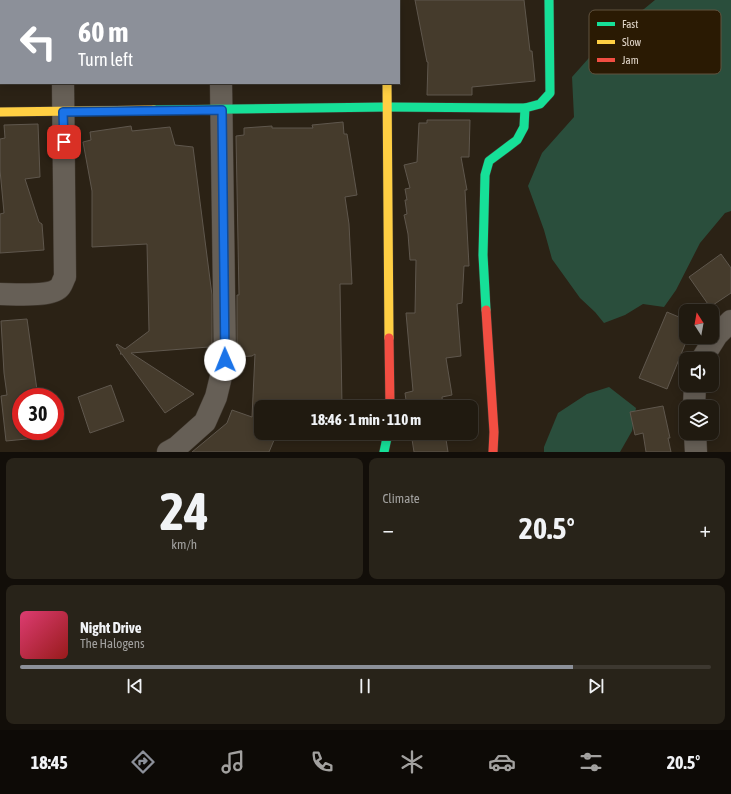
<!DOCTYPE html>
<html lang="en">
<head>
<meta charset="utf-8">
<style>
  body { margin:0; font-family:"Asap Condensed",sans-serif; background:#282319; color:#f1f3f6; height:100vh; display:flex; flex-direction:column; font-size:15px; white-space:nowrap }
  * { box-sizing:border-box; margin:0 }
  p { font-size:13px; color:#a2a19f }
  .icon { flex:none; width:22px; height:22px; fill:none; stroke:currentColor; stroke-width:2; stroke-linecap:round; stroke-linejoin:round }
  .map { position:relative; height:452px; overflow:hidden }
  .panel { display:flex; flex-direction:column; gap:6px; padding:6px; background:#120e09; flex:1 }
  .panel>* { flex:none }
  .hud { position:absolute; left:0px; top:0px; width:400px; height:84px; box-shadow:0 2px 10px #0003,0 0 0 1px #3d3830; background:#8c9099; color:#fff; overflow:hidden }
  .needle { width:26px; rotate:349deg }
  .buttons { position:absolute; left:679px; top:304px; display:grid; gap:8px }
  .buttons a { display:grid; place-items:center; width:40px; height:40px; border-radius:8px; background:#201a10; box-shadow:0 2px 10px #0003,0 0 0 1px #3d3830; font-size:20px }
  .speed { position:absolute; left:12px; top:388px; display:flex; gap:8px; font-size:20px; font-weight:700; text-align:center }
  .speed>* { display:grid; place-content:center; width:52px; height:52px; border-radius:50%; background:#201a10; box-shadow:0 2px 10px #0003,0 0 0 1px #3d3830; line-height:1 }
  .speed .limit { border:6px solid #d22; background:#fff; color:#111 }
  .pin { position:absolute; display:grid; place-items:center; width:34px; height:34px; color:#fff; margin:-17px; border-radius:8px; box-shadow:0 2px 6px #0006 }
  .me { position:absolute; width:44px; margin:-22px; rotate:359deg; stroke-linejoin:round; filter:drop-shadow(0 0 3px #0008) }
  .turn { display:flex; align-items:center; gap:14px; height:84px; padding:0 12px; font-size:18px }
  .turn .icon { width:52px; height:52px; stroke-width:2.5 }
  .turn b { display:block; font-size:28px; line-height:34px }
  .big { font-size:30px; font-weight:700; line-height:1.1 }
  .panel .widget { flex:1; display:flex; flex-direction:column; justify-content:center; gap:6px; min-width:0; padding:0 14px; border-radius:8px; background:#282319 }
  .panel .dial { align-items:center; gap:0 }
  .dial b { font-size:52px; line-height:1 }
  .song { display:flex; align-items:center; gap:12px }
  .cover { width:48px; height:48px; border-radius:6px; background:linear-gradient(135deg,hsl(340 70% 55%),hsl(0 70% 35%)) }
  .played { height:4px; border-radius:2px; background:linear-gradient(90deg,#8c9099 80%,#3d3830 80%) }
  .keys { display:flex; justify-content:space-around; direction:ltr }
  .heat { display:flex; justify-content:space-between; align-items:center; font-size:22px; direction:ltr }
  .panel .tiles { flex:1; display:grid; gap:6px; grid-template-columns:1fr 1fr }
  .widget:last-child { grid-column:span 2 }
  .trip { position:absolute; left:254px; top:400px; width:224px; height:40px; border-radius:8px; background:#201a10; box-shadow:0 2px 10px #0003,0 0 0 1px #3d3830; font-weight:700; line-height:40px; text-align:center }
  .menu { display:flex; height:64px; justify-content:space-around; align-items:center; background:#0d0a06; color:#a2a19f }
  .menu .icon { width:28px; height:28px }
  .menu .selected { color:#8c9099 }
  .menu b { font-size:18px; color:#f1f3f6 }
  .map>svg:first-child { display:block }
  .green { fill:#2a4e3c }
  .building { fill:#453b2c; stroke:#5f574d }
  .lines { fill:none; stroke-linecap:round; stroke-linejoin:round }
  .street-casing { stroke:#443c33; stroke-width:23 }
  .fast-casing { stroke:#443c33; stroke-width:10 }
  .slow-casing { stroke:#443c33; stroke-width:10 }
  .jam-casing { stroke:#443c33; stroke-width:10 }
  .street { stroke:#665f56; stroke-width:22 }
  .fast { stroke:#16e098; stroke-width:9 }
  .slow { stroke:#ffcf43; stroke-width:9 }
  .jam { stroke:#f24e42; stroke-width:9 }
  .route-casing { stroke:#114b97; stroke-width:10 }
  .route { stroke:#1a73e8; stroke-width:7 }
  .key { fill:#2a1a03; stroke:#61523e; stroke-width:1 }
  .key-label { font-size:11px; fill:#e1d6c9 }
</style>
</head>
<body>
<div class="map">
<svg width="731" height="452" viewBox="0 0 731 452">
  <rect width="100%" height="100%" fill="#2b2215"/>
  <g class="green">
    <polygon points="655,0 731,0 731,211 725,213 700,243 676,290 664,307 643,304 625,315 604,323 595,312 580,298 552,259 544,230 528,186 542,153 574,117 572,77 620,23 644,9"/>
    <polygon points="609,387 636,408 632,431 620,452 544,452 544,447 558,413 587,394"/>
  </g>
  <g class="building">
    <polygon points="415,0 524,0 530,51 532,51 535,81 472,87 472,95 427,95 428,62 427,62"/>
    <polygon points="427,120 470,120 469,157 461,157 467,190 465,190 469,266 464,266 462,303 457,304 461,356 446,358 452,395 442,397 443,407 407,407 405,393 413,391 406,313 415,313 416,260 410,260 408,234 404,215 407,214 405,200 407,200 405,189 410,188 404,165 417,162 419,123 427,123"/>
    <polygon points="343,122 344,134 347,134 357,195 345,197 349,224 352,284 340,284 342,407 261,407 261,433 277,433 269,452 192,452 227,423 232,410 252,417 255,354 252,356 237,357 237,295 239,295 236,136 244,135 244,128 272,126 272,128 313,128 312,125"/>
    <polygon points="38,124 40,177 25,179 39,222 42,224 44,250 0,253 0,214 4,213 0,170 0,139 5,138 4,125"/>
    <polygon points="131,126 132,131 170,127 175,145 193,147 212,295 212,359 209,347 131,353 194,394 165,413 122,354 120,354 121,353 116,345 117,344 125,349 149,331 147,244 92,247 92,191 83,142 91,140 90,132"/>
    <polygon points="721,254 731,268 731,293 710,307 689,277"/>
    <polygon points="667,312 686,320 686,337 688,337 667,389 639,378"/>
    <polygon points="27,319 38,397 21,397 21,431 37,431 37,438 6,441 1,396 7,395 4,373 1,321"/>
    <polygon points="111,385 124,421 90,433 78,397"/>
    <polygon points="663,406 670,438 668,438 671,452 646,452 643,433 635,435 630,412"/>
    <polygon points="411,433 445,433 448,452 414,452"/>
  </g>
  <g class="lines">
    <defs>
      <g id="street">
        <polyline points="62,0 62,1"/>
        <polyline points="219,0 220,1"/>
        <path d="M0,294C13,294 50,297 59,288C62,286 63,280 65,277L63,83"/>
        <polyline points="702,359 717,335 731,321"/>
        <polyline points="694,407 695,385"/>
        <polyline points="695,433 696,452"/>
        <polyline points="168,452 177,447 205,422 216,397 225,360 221,83"/>
      </g>
      <g id="fast">
        <polyline points="386,0 386,1"/>
        <polyline points="154,110 387,107 525,108"/>
        <polyline points="486,310 483,255 485,175 489,161 517,140 524,127 525,108 540,104 550,93 549,0"/>
        <polyline points="384,452 388,433"/>
      </g>
      <g id="slow">
        <polyline points="387,83 389,338"/>
        <polyline points="0,112 154,110"/>
      </g>
      <g id="jam">
        <polyline points="486,310 494,432 493,452"/>
        <polyline points="389,338 390,407"/>
      </g>
    </defs>
    <use href="#street" class="street-casing"/>
    <use href="#fast" class="fast-casing"/>
    <use href="#slow" class="slow-casing"/>
    <use href="#jam" class="jam-casing"/>
    <use href="#street" class="street"/>
    <use href="#fast" class="fast"/>
    <use href="#slow" class="slow"/>
    <use href="#jam" class="jam"/>
  </g>
  <g class="lines">
    <defs>
      <polyline id="route" points="64,142 63,112 222,110 225,360"/>
    </defs>
    <use href="#route" class="route-casing"/>
    <use href="#route" class="route"/>
  </g>
  <rect x="589" y="10" width="132" height="64" rx="6" class="key"/>
  <rect x="597" y="22" width="18" height="4" fill="#16e098"/>
  <rect x="597" y="40" width="18" height="4" fill="#ffcf43"/>
  <rect x="597" y="58" width="18" height="4" fill="#f24e42"/>
  <g class="key-label">
    <text x="622" y="28">Fast</text>
    <text x="622" y="46">Slow</text>
    <text x="622" y="64">Jam</text>
  </g>
</svg>
<div class="buttons">
<a><svg class="needle" viewBox="-14 -14 28 28"><path d="M0-13l5 13h-10z" fill="#e53935"/><path d="M0 13l5-13h-10z" fill="#a2a19f"/></svg></a>
<a><svg class="icon" aria-label="sound" viewBox="0 0 24 24"><path d="M4 9h4l5-4v14l-5-4H4zM17 9q2 3 0 6"/></svg></a>
<a><svg class="icon" aria-label="layers" viewBox="0 0 24 24"><path d="M12 4l9 5-9 5-9-5zM3 14l9 5 9-5"/></svg></a>
</div>
<div class="speed"><div class="limit">30</div></div>
<div class="pin" style="left:64px;top:142px;background:#d93025"><svg class="icon" aria-label="arrive" viewBox="0 0 24 24"><path d="M6 21V4h12l-3 4 3 4H6"/></svg></div>
<svg class="me" style="left:225px;top:360px" viewBox="-20 -20 40 40"><circle r="19" fill="#fff"/><path d="M0-13L10 11 0 6-10 11z" fill="#1a73e8"/></svg>
<div class="trip">18:46 · 1 min · 110 m</div>
<div class="hud">
<div class="turn"><svg class="icon" aria-label="left" viewBox="0 0 24 24"><path d="M17 20v-9H6M10 6l-5 5 5 5"/></svg><div><b>60 m</b>Turn left</div></div>
</div>
</div>
<section class="panel">
<div class="tiles">
<div class="widget dial"><b>24</b><p>km/h</p></div>
<div class="widget"><p>Climate</p>
<div class="heat"><a>−</a><b class="big">20.5°</b><a>+</a></div>
</div>
<div class="widget">
<div class="song"><i class="cover"></i><div><b>Night Drive</b><p>The Halogens</p></div></div>
<div class="played"></div>
<div class="keys"><svg class="icon" aria-label="previous" viewBox="0 0 24 24"><path d="M18 5L8 12l10 7zM5 5v14"/></svg><svg class="icon" aria-label="pause" viewBox="0 0 24 24"><path d="M8 5v14M16 5v14"/></svg><svg class="icon" aria-label="next" viewBox="0 0 24 24"><path d="M6 5l10 7-10 7zM19 5v14"/></svg></div>
</div>
</div>
</section>
<nav class="menu">
<b>18:45</b>
<svg class="icon selected" aria-label="directions" viewBox="0 0 24 24"><path d="M12 3l9 9-9 9-9-9zM9 14v-3h6M13 9l2 2-2 2"/></svg>
<svg class="icon" aria-label="music" viewBox="0 0 24 24"><path d="M9 18V5l10-2v13"/><circle cx="6" cy="18" r="3"/><circle cx="16" cy="16" r="3"/></svg>
<svg class="icon" aria-label="phone" viewBox="0 0 24 24"><path d="M5 4h4l2 5-3 2q2 4 5 5l2-3 5 2v4C11 20 4 13 5 4z"/></svg>
<svg class="icon" aria-label="climate" viewBox="0 0 24 24"><path d="M12 3v18M4 7l16 10M4 17L20 7"/></svg>
<svg class="icon" aria-label="car" viewBox="0 0 24 24"><path d="M5 17H2v-5l4-1 3-4h7l3 4 3 1v5h-3M9 17h6M6 11h13"/><circle cx="7" cy="17" r="2"/><circle cx="17" cy="17" r="2"/></svg>
<svg class="icon" aria-label="filters" viewBox="0 0 24 24"><path d="M4 7h16M4 17h16"/><circle cx="9" cy="7" r="2"/><circle cx="15" cy="17" r="2"/></svg>
<b>20.5°</b>
</nav>
</body>
</html>
